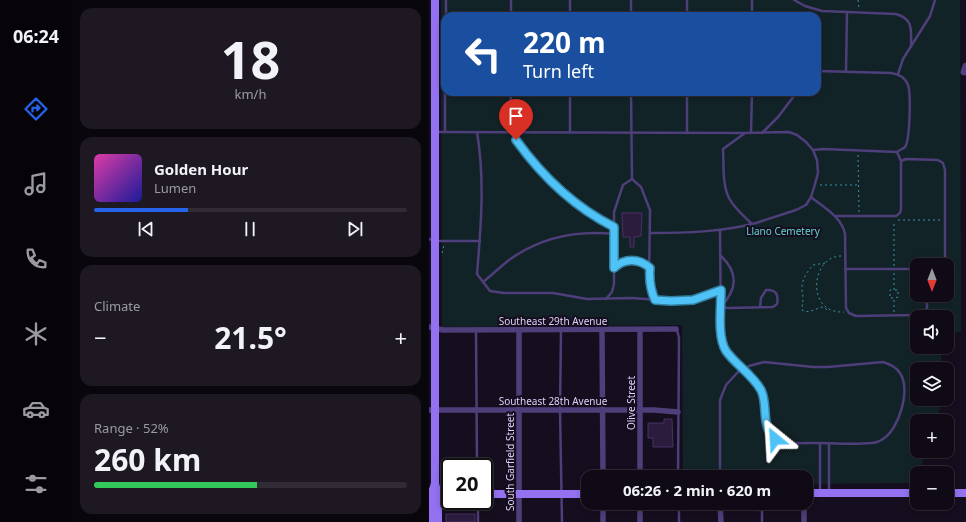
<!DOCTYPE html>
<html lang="en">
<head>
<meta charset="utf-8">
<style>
  body { margin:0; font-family:"Noto Sans",sans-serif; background:#1e1823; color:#f1f3f6; height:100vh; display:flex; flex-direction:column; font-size:15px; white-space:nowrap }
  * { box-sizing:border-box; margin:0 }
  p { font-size:13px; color:#9c9aa1 }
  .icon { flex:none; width:22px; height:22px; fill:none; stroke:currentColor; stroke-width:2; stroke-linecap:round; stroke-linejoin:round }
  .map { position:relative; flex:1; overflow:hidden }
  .panel { display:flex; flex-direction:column; gap:8px; padding:8px; background:#09060c; width:357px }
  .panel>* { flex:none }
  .guide { position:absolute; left:12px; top:12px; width:380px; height:84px; border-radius:12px; box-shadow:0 2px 6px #0003,0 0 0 1px #302b35; background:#1a4fa0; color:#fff; overflow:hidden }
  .needle { width:26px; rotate:180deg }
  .buttons { position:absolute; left:481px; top:258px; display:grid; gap:8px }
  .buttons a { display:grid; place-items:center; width:44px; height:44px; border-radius:8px; background:#100a16; box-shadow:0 2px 6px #0003,0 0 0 1px #302b35; font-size:20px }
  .speed { position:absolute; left:12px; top:458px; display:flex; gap:8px; font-size:20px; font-weight:700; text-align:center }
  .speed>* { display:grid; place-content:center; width:52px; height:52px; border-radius:50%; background:#100a16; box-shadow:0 2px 6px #0003,0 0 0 1px #302b35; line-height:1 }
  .speed .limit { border:2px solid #111; border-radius:6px; background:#fff; color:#111 }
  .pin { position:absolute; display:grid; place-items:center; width:34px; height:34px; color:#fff; margin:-41px -17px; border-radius:50% 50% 50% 0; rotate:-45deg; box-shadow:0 0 4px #0007 }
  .pin .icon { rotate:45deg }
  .me { position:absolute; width:44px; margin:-22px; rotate:333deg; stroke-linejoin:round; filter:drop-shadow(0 0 3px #0008) }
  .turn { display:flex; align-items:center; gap:14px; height:84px; padding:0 16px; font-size:18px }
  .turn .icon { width:52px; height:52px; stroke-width:2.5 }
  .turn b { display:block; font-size:28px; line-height:34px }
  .big { font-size:30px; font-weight:700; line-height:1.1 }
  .panel .tile { flex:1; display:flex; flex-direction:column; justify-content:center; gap:6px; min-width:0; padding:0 14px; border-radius:12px; background:#1e1823 }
  .panel .dial { align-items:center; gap:0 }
  .dial b { font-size:52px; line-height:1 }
  .song { display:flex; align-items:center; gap:12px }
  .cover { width:48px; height:48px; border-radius:6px; background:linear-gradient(135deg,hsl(320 70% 55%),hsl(240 70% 35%)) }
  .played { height:4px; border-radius:2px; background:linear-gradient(90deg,#2563eb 30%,#302b35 30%) }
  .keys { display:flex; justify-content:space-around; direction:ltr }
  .heat { display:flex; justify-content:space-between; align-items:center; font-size:22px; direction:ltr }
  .charge { height:6px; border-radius:3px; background:linear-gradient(90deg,#34c759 52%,#302b35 0) }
  .trip { position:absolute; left:152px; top:470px; width:232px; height:40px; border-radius:12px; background:#100a16; box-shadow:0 2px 6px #0003,0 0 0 1px #302b35; font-weight:700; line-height:40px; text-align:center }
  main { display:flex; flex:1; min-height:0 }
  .tab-bar { display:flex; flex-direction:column; width:72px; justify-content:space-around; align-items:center; background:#060409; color:#9c9aa1 }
  .tab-bar .icon { width:28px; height:28px }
  .tab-bar .selected { color:#2563eb }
  .tab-bar b { font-size:18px; color:#f1f3f6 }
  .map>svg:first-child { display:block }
  .green { fill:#122328; fill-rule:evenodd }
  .building { fill:#2b1c3d; stroke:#483167 }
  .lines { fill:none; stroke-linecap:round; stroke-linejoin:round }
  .path { stroke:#3a92a5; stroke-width:1; stroke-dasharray:2 3; stroke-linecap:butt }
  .service { stroke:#4e3e79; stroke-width:2.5 }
  .minor { stroke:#4e3e79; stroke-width:5.5 }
  .tertiary { stroke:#4e3e79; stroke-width:7 }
  .secondary { stroke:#9371f1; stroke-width:8 }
  .route-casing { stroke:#337fa1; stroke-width:10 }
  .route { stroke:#4fc3f7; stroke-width:7 }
  .labels { text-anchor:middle; stroke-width:4; stroke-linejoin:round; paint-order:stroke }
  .park-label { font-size:10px; fill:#64d2d1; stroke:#150e1e }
  .street-label { font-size:10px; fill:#dfd0fa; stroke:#150e1e }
</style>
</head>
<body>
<main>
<nav class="tab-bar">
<b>06:24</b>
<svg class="icon selected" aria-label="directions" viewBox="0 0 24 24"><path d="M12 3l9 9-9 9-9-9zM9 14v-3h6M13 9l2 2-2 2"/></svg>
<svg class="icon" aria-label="music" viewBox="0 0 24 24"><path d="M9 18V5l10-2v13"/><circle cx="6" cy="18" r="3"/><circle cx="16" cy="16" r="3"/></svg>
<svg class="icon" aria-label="phone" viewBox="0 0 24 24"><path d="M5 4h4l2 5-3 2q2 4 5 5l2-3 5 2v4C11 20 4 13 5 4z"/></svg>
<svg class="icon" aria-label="climate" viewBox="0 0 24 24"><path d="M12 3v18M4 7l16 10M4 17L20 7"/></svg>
<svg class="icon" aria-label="car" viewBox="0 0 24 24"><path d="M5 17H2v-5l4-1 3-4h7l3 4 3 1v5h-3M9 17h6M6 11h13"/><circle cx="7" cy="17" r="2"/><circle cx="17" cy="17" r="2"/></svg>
<svg class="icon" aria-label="filters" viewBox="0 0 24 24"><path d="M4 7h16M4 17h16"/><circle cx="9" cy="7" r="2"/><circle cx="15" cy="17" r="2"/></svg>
</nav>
<section class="panel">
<div class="tile dial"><b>18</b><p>km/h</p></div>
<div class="tile">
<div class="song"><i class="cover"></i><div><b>Golden Hour</b><p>Lumen</p></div></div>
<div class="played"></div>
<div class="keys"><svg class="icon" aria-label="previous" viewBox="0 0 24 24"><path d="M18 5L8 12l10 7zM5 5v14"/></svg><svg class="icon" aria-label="pause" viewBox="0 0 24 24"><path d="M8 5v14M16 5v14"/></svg><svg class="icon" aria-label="next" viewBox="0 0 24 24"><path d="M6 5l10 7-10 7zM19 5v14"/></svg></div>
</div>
<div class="tile"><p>Climate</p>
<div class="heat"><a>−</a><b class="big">21.5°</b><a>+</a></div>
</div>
<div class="tile"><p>Range · 52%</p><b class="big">260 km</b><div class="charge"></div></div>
</section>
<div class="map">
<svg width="537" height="522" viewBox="0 0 537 522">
  <rect width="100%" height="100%" fill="#150e1e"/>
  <path class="green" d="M12,0H531L532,332L518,333V317H488V347H512V369H488V399H512V405L507,421H488V451H497L490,473H488L487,483L377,484V477H254L253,325L13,327ZM16,16H388V92H16ZM488,265H518V295H488Z"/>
  <g class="building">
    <polygon points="193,213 213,213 212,236 205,237 205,247 201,247 201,237 194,237"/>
    <polygon points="235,419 243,419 244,447 224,447 224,438 219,438 219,423 235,423"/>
    <rect x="17" y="514" width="29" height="8"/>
  </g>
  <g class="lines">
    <g class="path">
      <polyline points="429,0 430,9"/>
      <polyline points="429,155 430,212"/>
      <polyline points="391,185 429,185"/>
      <polyline points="469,220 511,220"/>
      <polyline points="13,253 15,245"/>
      <path d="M412,256C382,256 376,314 415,312"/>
      <path d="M396,263L384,265C378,272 372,280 373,291C373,293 374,295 374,297C374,302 373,305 373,310C380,314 386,309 393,307L399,310"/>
      <polyline points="465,266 465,221"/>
      <polyline points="465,273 465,290 461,290 461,298 465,298 465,312"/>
      <polyline points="466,290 469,290 469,297 466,298"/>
    </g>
    <g class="service">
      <polyline points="17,0 17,16"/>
      <polyline points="82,0 82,16"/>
      <polyline points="202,0 202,16"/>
      <polyline points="258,0 258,16"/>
      <path d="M365,0L376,6L393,11L467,14C485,19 482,31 482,47"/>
      <polyline points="141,16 141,0"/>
      <polyline points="323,16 323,0"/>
      <path d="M388,71L462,73C470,74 476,77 479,85C482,93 481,141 476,147C474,149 470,150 468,152"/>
      <polyline points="417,71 418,12"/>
      <polyline points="469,74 474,59 501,16 506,0"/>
      <path d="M82,92C82,101 80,125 82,132C84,137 89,143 92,147C116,181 148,208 185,227"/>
      <polyline points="202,92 203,179"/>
      <polyline points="258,92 258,133"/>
      <polyline points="7,132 316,133"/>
      <polyline points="16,132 16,92"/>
      <path d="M48,132C56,180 52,226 48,274L61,291L75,293H124L158,299L203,298L242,301L264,299L292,290"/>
      <polyline points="141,132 141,92"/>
      <polyline points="322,133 323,92"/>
      <polyline points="333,133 349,117 368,92"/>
      <polyline points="384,150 394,149 468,152 472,161"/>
      <path d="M382,197C394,207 413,217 416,234L417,308L420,313L427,316L488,315L494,313L498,308V295"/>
      <polyline points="406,216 467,216 471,213 472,209 472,161 477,159 509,160 514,163 516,170 516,262 513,265"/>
      <path d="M291,230L292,338C294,341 295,345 297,349C301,357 311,365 317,371C322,376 326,382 330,388C341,403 331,427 346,439C348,440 352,442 354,442C365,444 377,443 388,443C406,443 425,445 442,443C446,443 451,441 454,439C470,429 482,390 471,373C467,367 461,364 454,362L399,367H384L335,362L320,366L309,372L297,385L291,400V477"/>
      <path d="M221,233C257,233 293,232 327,223L367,210L377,205L382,197L386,184L389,173L388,160L384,150L377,142L368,135L360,132L316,133L294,149C295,165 293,184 300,198C305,208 316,217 323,224"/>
      <polyline points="0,239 6,241 51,241"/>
      <path d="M292,256C310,273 308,289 292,307"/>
      <path d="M185,269C195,259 210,258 220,268"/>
      <polyline points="416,269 488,269"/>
      <path d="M54,282C63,275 71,267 80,260C112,237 146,230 185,234"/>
      <polyline points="177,299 183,292 185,284 185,212 194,185 203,179 212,187 221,210 220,282 222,292 226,299"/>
      <path d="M292,307L299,308L344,307L348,304C350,295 347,289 337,290L332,298L331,307"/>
      <polyline points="132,330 131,410 133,522"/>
      <polyline points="248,330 250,338 249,477"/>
      <polyline points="47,331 48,467"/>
      <polyline points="391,443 391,491"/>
      <polyline points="400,491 400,443"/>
      <polyline points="250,503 250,522"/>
      <polyline points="292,509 333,510"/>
      <polyline points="49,522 49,501"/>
      <polyline points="333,522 333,503"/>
    </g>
    <g class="minor">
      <polyline points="0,327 14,330 247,329"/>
      <polyline points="173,330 174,477"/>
      <polyline points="90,331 90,522"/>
      <polyline points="0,410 225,410 249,412"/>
      <polyline points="211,477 211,330"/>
      <polyline points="174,503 174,522"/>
      <polyline points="211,503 211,522"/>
      <polyline points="291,503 292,522"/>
      <polyline points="375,503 375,522"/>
    </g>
    <polyline class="tertiary" points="535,72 537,66"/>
    <g class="secondary">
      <polyline points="6,0 6,483 9,498 9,522"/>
      <polyline points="4,490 21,490"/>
      <polyline points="377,493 488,493"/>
      <polyline points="518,493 537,493"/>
      <polyline points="55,494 159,494"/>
      <polyline points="5,498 21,498"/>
      <polyline points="2,522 2,498 6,483"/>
    </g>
  </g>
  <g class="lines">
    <defs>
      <path id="route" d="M87,140C113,176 145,207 185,227V268C195,258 210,258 221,268C220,280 221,289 226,300L242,301L264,300L292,290C292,307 288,337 297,351C307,365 323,374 332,390C338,402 334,417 339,429C341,433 344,436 346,439"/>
    </defs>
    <use href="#route" class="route-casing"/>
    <use href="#route" class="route"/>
  </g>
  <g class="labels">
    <g class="park-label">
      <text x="354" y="235">Llano Cemetery</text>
    </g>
    <g class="street-label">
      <text x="124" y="325">Southeast 29th Avenue</text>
      <text x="124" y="405">Southeast 28th Avenue</text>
      <text transform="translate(202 403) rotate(-90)" y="4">Olive Street</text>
      <text transform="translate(81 462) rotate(-90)" y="4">South Garfield Street</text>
    </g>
  </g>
</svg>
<div class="buttons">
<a><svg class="needle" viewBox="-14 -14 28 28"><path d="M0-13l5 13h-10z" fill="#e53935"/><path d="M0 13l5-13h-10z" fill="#9c9aa1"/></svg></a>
<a><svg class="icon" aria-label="sound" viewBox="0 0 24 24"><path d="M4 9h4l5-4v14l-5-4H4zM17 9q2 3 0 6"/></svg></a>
<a><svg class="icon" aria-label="layers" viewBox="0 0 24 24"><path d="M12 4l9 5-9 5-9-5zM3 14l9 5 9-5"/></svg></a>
<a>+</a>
<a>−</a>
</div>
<div class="speed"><div class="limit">20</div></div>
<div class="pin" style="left:87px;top:140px;background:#d93025"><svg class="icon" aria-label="arrive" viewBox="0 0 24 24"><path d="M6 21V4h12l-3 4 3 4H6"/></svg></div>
<svg class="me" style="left:346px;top:439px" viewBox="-20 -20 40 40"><path d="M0-17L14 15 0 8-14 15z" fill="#4fc3f7" stroke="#fff" stroke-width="4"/></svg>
<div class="trip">06:26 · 2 min · 620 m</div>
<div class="guide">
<div class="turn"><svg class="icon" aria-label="left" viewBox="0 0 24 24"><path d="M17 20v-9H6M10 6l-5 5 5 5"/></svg><div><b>220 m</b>Turn left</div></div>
</div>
</div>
</main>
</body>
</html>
